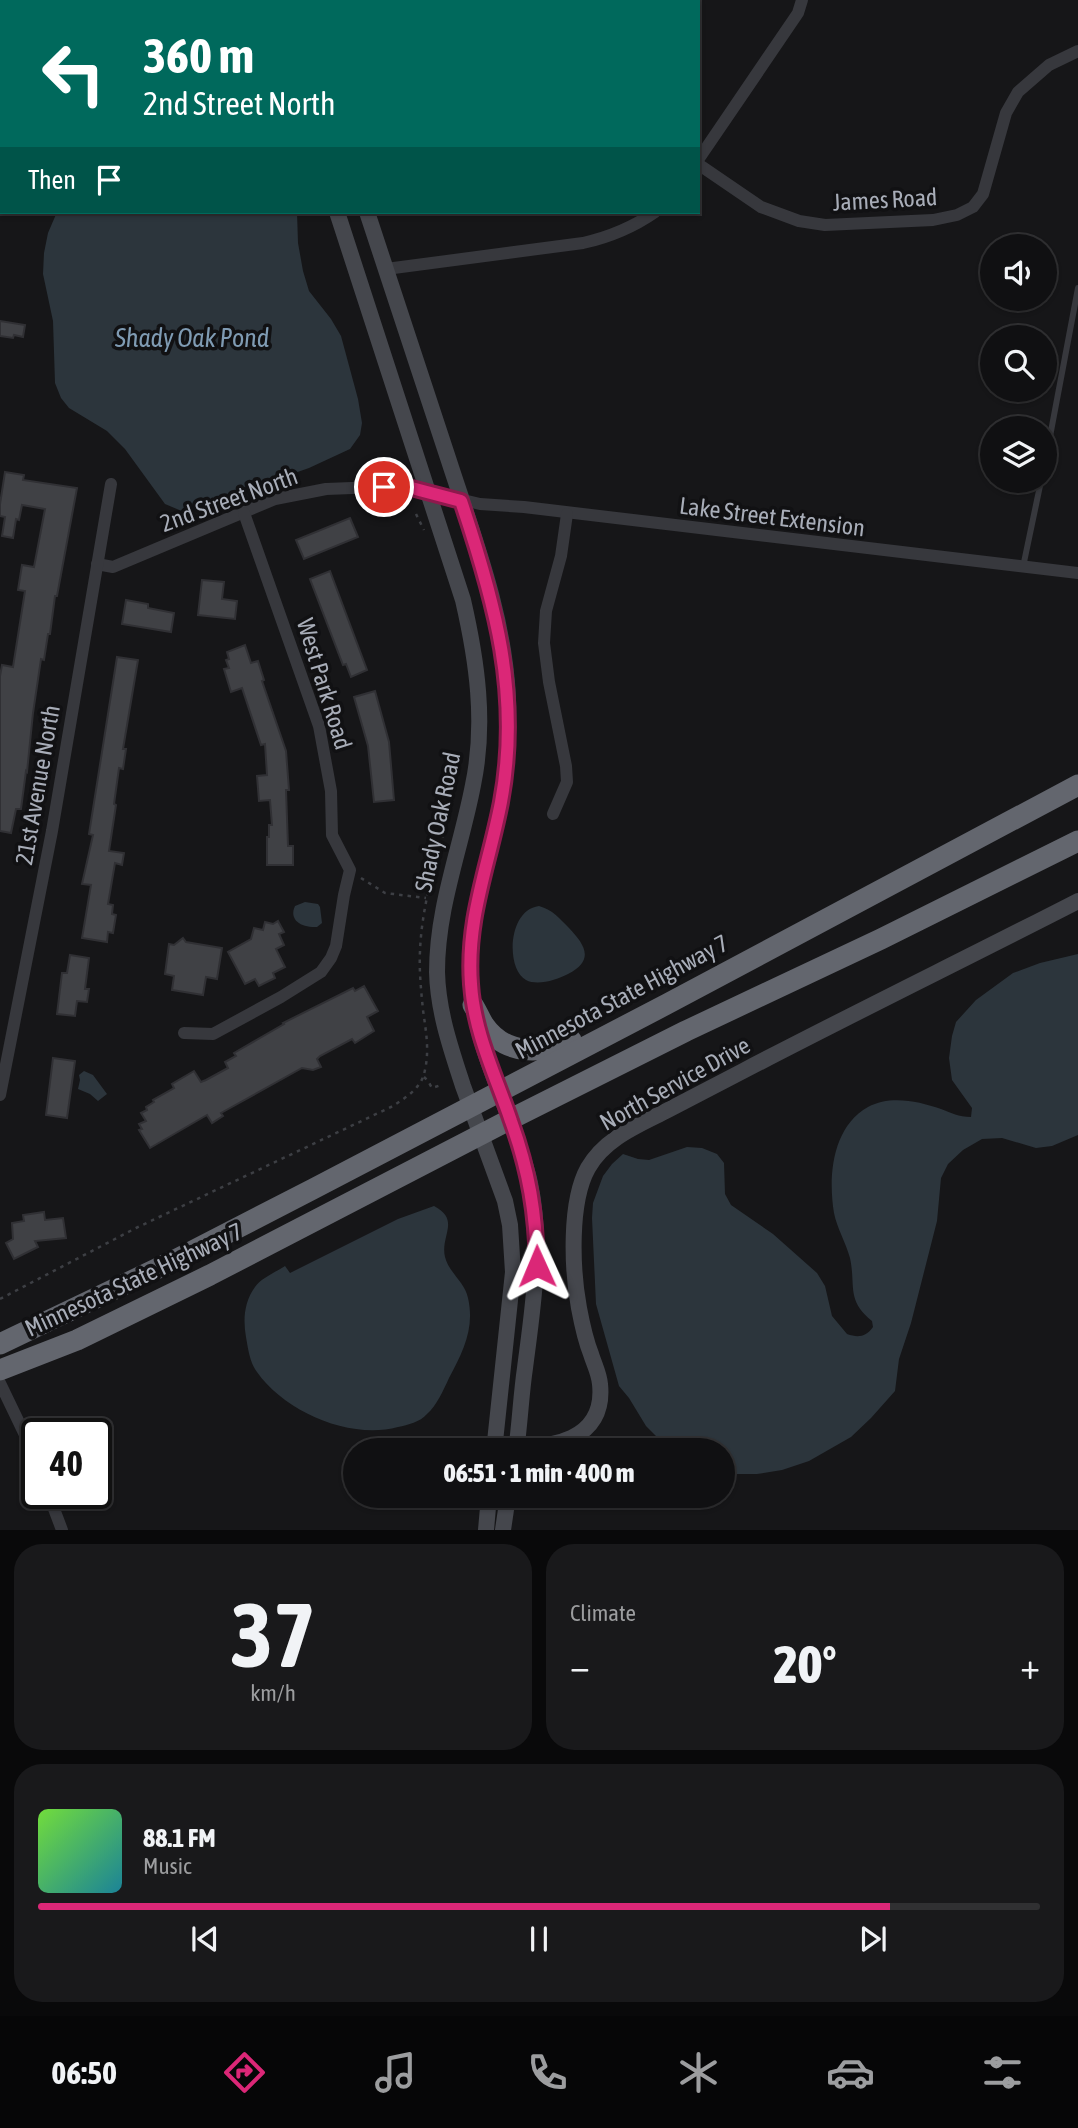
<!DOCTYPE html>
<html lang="en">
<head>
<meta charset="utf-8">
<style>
  body { margin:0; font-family:"Asap Condensed",sans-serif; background:#19191b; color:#f1f3f6; height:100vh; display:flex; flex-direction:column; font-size:26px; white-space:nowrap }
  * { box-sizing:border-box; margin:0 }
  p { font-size:23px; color:#9c9d9f }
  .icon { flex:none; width:38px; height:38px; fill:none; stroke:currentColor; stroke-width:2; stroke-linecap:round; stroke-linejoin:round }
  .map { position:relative; height:1530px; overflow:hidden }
  .panel { display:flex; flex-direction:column; gap:14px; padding:14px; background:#09090a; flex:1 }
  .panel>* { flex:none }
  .guide { position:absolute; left:0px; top:0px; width:700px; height:214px; box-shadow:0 2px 5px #0004,0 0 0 2px #303032; background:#00695c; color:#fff; overflow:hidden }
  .controls { position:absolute; left:980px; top:234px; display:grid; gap:14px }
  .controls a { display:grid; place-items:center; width:77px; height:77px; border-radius:50%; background:#101012; box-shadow:0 2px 5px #0004,0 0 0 2px #303032; font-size:35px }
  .speed { position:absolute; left:21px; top:1418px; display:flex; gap:14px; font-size:35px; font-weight:700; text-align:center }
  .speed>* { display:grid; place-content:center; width:91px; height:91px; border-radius:50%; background:#101012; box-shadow:0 2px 5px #0004,0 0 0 2px #303032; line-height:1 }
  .speed .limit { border:4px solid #111; border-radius:10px; background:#fff; color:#111 }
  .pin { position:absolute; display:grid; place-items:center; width:60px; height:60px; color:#fff; margin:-30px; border:4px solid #fff; border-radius:50%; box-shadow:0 2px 7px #0007 }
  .me { position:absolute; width:77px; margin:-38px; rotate:359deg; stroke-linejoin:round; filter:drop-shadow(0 0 5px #0008) }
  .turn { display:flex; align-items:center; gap:24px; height:147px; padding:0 28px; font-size:32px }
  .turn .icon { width:91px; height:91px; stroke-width:2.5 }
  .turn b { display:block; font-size:49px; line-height:60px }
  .then { display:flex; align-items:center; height:66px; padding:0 28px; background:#0003; gap:14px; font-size:26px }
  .big { font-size:52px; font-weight:800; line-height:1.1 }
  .panel .card { flex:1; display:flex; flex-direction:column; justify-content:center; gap:10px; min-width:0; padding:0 24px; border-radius:28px; background:#19191b }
  .panel .dial { align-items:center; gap:0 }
  .dial b { font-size:91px; line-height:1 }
  .song { display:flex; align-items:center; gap:21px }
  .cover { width:84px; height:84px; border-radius:10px; background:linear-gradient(135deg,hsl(100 70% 55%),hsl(190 70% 35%)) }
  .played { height:7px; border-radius:4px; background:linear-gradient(90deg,#db2777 85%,#303032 85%) }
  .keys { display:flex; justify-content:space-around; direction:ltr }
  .heat { display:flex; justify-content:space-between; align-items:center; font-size:38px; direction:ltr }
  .panel .tiles { flex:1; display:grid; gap:14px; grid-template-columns:1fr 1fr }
  .card:last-child { grid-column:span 2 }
  .trip { position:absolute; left:343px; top:1438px; width:392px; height:70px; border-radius:35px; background:#101012; box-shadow:0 2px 5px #0004,0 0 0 2px #303032; font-weight:800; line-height:70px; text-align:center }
  .menu { display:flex; height:112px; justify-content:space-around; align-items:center; background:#060607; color:#9c9d9f }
  .menu .icon { width:49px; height:49px }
  .menu .current { color:#db2777 }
  .menu b { font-size:32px; color:#f1f3f6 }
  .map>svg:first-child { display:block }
  .water { fill:#2c353c }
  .building { fill:#404145; stroke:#303034; stroke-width:2 }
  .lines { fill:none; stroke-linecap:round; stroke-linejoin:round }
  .path { stroke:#3d3f44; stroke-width:2.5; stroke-dasharray:3.5 5; stroke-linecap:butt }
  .lane { stroke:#37383d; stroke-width:6 }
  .street { stroke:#37383d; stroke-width:12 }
  .secondary { stroke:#45474d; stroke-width:16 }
  .highway { stroke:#63666e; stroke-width:21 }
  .route-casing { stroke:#8e194d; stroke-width:18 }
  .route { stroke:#db2777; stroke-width:12 }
  .labels { text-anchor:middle; stroke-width:7; stroke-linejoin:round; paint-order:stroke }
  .street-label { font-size:24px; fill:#a8adb8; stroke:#111113 }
  .water-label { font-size:26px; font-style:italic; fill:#7f9bb3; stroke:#111113 }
</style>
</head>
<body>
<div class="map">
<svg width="1078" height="1530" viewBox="0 0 1078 1530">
  <rect width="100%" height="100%" fill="#161618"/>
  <g class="water">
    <polygon points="57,212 297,212 298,243 303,271 309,291 331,319 341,336 358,399 362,423 360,435 350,449 309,468 184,512 165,504 125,449 107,431 69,408 61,398 55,383 53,321 43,274 44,253 48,233"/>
    <path d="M305,902L318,904L320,907L322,923L317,927C303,928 288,921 295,906Z"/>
    <path d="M539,906C553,910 559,918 569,928C585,945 595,960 568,974C557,980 537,986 526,980C506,970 507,910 539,906Z"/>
    <path d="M1078,954V1135L1052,1146L1036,1148L1002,1138L982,1139L963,1150L948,1164L941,1178L937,1221L911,1323L899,1359L895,1391L871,1418L851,1437L809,1461L782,1470L757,1474H723V1451H676L660,1440L646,1426L629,1398L619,1386L596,1304L592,1218L593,1203L603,1176L612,1164L623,1154L638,1159L649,1160L687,1147L702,1148L717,1154L724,1163L725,1194L731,1205L773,1234L817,1273L825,1286L832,1316L847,1334C858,1338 866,1337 873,1327L872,1321C846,1300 856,1286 850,1258C846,1243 837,1228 834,1213C828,1177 832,1127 868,1107C890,1095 918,1101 941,1109C952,1113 958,1117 971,1117L972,1108L952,1080L949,1058L952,1036L956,1022L976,1000L1013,973L1040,963Z"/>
    <polygon points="84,1071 93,1075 107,1094 98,1101 90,1094 78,1089 80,1080 79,1075"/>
    <path d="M434,1206C461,1220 440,1236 445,1257C449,1273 465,1282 468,1298C475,1328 463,1352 449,1378C443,1391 437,1405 427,1414C420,1422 408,1425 398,1427C350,1440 285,1412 257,1372C250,1363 248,1349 246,1337C243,1320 244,1302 255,1287C261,1278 276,1272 285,1266L290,1273L398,1219Z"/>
  </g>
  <g class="building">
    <polygon points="0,321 25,325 23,337 14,335 13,338 0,336"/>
    <polygon points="5,472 24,475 23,480 77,488 57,596 55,596 50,634 48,634 44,660 41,659 33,713 27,772 26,771 21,809 16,809 11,833 0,831 0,676 2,665 13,667 25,591 18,590 22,565 34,567 45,509 22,505 19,520 16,519 13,538 2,536 5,517 0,516 0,504"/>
    <polygon points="350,518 358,537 304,559 296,540"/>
    <polygon points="330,571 367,670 351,677 346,664 343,665 310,579"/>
    <polygon points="202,580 224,582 222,599 237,601 235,619 198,615"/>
    <polygon points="126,600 148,604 148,608 174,613 171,632 122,624"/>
    <polygon points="245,645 251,663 258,661 264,680 262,681 286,751 289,790 286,790 288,846 293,846 293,865 267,865 267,837 269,837 269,825 272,825 270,800 259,801 257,776 267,775 265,744 261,745 242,688 231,692 224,669 229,668 226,660 229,659 227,652"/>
    <polygon points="117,657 138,660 123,749 126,749 123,769 119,768 114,804 116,805 109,851 124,853 122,865 115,863 108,904 113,905 112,914 116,915 113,933 108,932 107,942 82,938 91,885 82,884 93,835 89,834"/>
    <polygon points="375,691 389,742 394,800 374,802 368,746 354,697"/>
    <polygon points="278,921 284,932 279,934 284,945 276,949 285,967 273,973 275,978 259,986 255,979 245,984 228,952 251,939 254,928 263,930 265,922 273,924"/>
    <polygon points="183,938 186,942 222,948 217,979 206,977 203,995 172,990 174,976 165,974 169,944 174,945"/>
    <polygon points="70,955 89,958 85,989 89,989 87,1002 77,1001 75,1016 57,1014 62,973 67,973"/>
    <polygon points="364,986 378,1011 367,1017 374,1031 355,1043 352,1039 320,1056 317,1059 321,1067 313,1070 302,1068 221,1113 223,1116 212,1123 207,1115 150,1148 139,1130 142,1129 139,1124 146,1121 141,1113 147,1110 146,1107 154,1102 153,1100 174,1088 172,1084 194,1071 201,1082 206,1080 228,1068 225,1062 236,1056 234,1053 284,1024 283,1023 353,988 355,991"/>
    <polygon points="53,1058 75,1061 67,1118 46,1115"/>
    <polygon points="44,1212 45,1220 63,1218 66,1238 35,1241 38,1247 14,1259 6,1243 13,1239 12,1223 24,1221 23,1215"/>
  </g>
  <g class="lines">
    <g class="path">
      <polyline points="234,2 239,0"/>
      <polyline points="416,514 424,530"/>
      <polyline points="361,878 385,893 426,898"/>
      <polyline points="424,1077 428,1081 432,1088 441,1085"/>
      <path d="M0,1299L136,1228L391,1107C404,1099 420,1089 424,1074C430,1052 426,1032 423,1010C421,990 419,970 420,951C422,899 440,848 453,799"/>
    </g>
    <g class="lane">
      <polyline points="95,2 95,0"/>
      <polyline points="1045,463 1078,288"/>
      <polyline points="1023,567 1041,481"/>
    </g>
    <g class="street">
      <polyline points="198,2 198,0"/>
      <polyline points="0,3 2,3"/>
      <polyline points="698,160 798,13 802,0"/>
      <polyline points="698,164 761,207 799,221 825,225 933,220 957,215 973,207 983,194 1006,113 1018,92 1049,65 1078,51"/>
      <path d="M386,269L583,243C610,237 632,228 655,212"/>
      <polyline points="97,564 113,567 275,499 326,489 404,486 480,504 524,507 1078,573"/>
      <polyline points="553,814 567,782 566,766 549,682 544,643 546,611 561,556 567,514"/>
      <polyline points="184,1033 213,1034 281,997 321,972 331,958 336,946 344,895 350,870 332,835 331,791 319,726 244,513"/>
      <polyline points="0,1095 52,831 111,484"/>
      <polyline points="0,1383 37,1460"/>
      <polyline points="48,1493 62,1530"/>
    </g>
    <g class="secondary">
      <polyline points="281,0 282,2"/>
      <polyline points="310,0 310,2"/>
      <path d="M337,212L463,600C477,661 486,723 473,785C461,848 437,907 437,972C438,1012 451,1049 463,1086C477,1125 491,1163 505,1201L510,1225L513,1272L494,1451"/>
      <path d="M367,212C395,295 421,378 449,461C474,538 504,615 508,697C509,733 508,770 500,805C488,866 465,924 471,988C477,1056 515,1117 530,1183C543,1245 533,1306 525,1368C521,1395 520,1423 516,1451"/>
      <path d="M506,1445C550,1450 606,1441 600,1384C599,1373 594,1364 591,1354C585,1339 582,1324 579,1308C572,1270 569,1202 588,1168C605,1138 639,1125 668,1110C693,1097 718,1084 743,1071C854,1013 967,958 1078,901"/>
      <polyline points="486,1530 489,1496"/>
      <polyline points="503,1530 508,1496"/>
    </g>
    <g class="highway">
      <path d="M473,1005C477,1011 480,1019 484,1025C505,1055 541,1055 571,1040"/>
      <polyline points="0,1344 175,1260 313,1189 667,1004 1078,785"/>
      <polyline points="0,1370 77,1340 210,1275 511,1119 686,1031 881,939 1078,841"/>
    </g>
  </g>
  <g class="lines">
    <defs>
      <path id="route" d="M384,487L404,486L461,501C495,602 521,695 501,802C489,865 466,919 471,984C474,1033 496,1076 511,1121C529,1171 536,1213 537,1266"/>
    </defs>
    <use href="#route" class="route-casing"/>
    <use href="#route" class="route"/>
  </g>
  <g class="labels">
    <g class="street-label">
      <text transform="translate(885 200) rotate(-3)" y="8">James Road</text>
      <text transform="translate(229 500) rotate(-20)" y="8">2nd Street North</text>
      <text transform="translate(772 517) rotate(7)" y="8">Lake Street Extension</text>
      <text transform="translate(324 684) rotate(73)" y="8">West Park Road</text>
      <text transform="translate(38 785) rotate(-80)" y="8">21st Avenue North</text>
      <text transform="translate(438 822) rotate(-78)" y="8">Shady Oak Road</text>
      <text transform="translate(622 997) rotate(-28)" y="8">Minnesota State Highway 7</text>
      <text transform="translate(675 1084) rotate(-29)" y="8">North Service Drive</text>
      <text transform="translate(134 1280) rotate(-25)" y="8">Minnesota State Highway 7</text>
    </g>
    <g class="water-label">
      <text x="192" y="347">Shady Oak Pond</text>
    </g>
  </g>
</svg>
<div class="controls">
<a><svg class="icon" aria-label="sound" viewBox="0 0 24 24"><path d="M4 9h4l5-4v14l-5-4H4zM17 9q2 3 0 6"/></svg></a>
<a><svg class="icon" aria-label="search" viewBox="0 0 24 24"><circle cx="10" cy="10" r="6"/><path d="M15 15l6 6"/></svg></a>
<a><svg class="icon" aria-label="layers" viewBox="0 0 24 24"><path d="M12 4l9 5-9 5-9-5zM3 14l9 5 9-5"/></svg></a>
</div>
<div class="speed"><div class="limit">40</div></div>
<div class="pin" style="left:384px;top:487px;background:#d93025"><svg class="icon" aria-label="arrive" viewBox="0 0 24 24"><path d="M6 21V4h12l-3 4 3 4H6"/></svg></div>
<svg class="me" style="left:537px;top:1266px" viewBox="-20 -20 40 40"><path d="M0-17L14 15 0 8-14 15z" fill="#db2777" stroke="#fff" stroke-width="4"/></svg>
<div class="trip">06:51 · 1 min · 400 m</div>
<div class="guide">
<div class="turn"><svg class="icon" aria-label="left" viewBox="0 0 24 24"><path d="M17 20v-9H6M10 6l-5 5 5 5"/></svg><div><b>360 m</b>2nd Street North</div></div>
<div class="then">Then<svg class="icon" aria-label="arrive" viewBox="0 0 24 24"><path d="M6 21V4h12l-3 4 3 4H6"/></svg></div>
</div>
</div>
<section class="panel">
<div class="tiles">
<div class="card dial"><b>37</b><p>km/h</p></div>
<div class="card"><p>Climate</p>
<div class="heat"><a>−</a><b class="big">20°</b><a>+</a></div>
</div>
<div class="card">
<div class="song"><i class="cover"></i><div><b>88.1 FM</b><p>Music</p></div></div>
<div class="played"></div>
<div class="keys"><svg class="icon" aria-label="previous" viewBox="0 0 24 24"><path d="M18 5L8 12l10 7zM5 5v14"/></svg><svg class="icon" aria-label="pause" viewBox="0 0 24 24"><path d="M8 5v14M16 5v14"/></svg><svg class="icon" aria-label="next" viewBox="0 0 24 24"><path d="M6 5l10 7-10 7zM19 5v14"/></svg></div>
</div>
</div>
</section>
<nav class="menu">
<b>06:50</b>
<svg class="icon current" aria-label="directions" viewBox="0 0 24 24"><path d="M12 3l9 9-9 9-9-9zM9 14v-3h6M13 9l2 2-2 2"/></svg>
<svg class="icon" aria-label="music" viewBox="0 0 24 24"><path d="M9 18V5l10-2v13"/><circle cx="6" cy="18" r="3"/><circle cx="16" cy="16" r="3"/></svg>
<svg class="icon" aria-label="phone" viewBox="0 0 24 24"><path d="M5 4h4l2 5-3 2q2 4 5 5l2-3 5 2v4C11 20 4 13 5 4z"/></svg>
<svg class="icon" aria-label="climate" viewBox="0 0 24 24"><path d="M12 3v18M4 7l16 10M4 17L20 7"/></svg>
<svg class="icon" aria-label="car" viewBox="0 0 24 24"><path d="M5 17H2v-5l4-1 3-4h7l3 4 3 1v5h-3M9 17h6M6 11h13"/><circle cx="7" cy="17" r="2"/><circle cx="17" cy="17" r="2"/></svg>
<svg class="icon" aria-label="filters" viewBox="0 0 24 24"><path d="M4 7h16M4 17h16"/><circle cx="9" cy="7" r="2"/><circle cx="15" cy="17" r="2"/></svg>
</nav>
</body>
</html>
